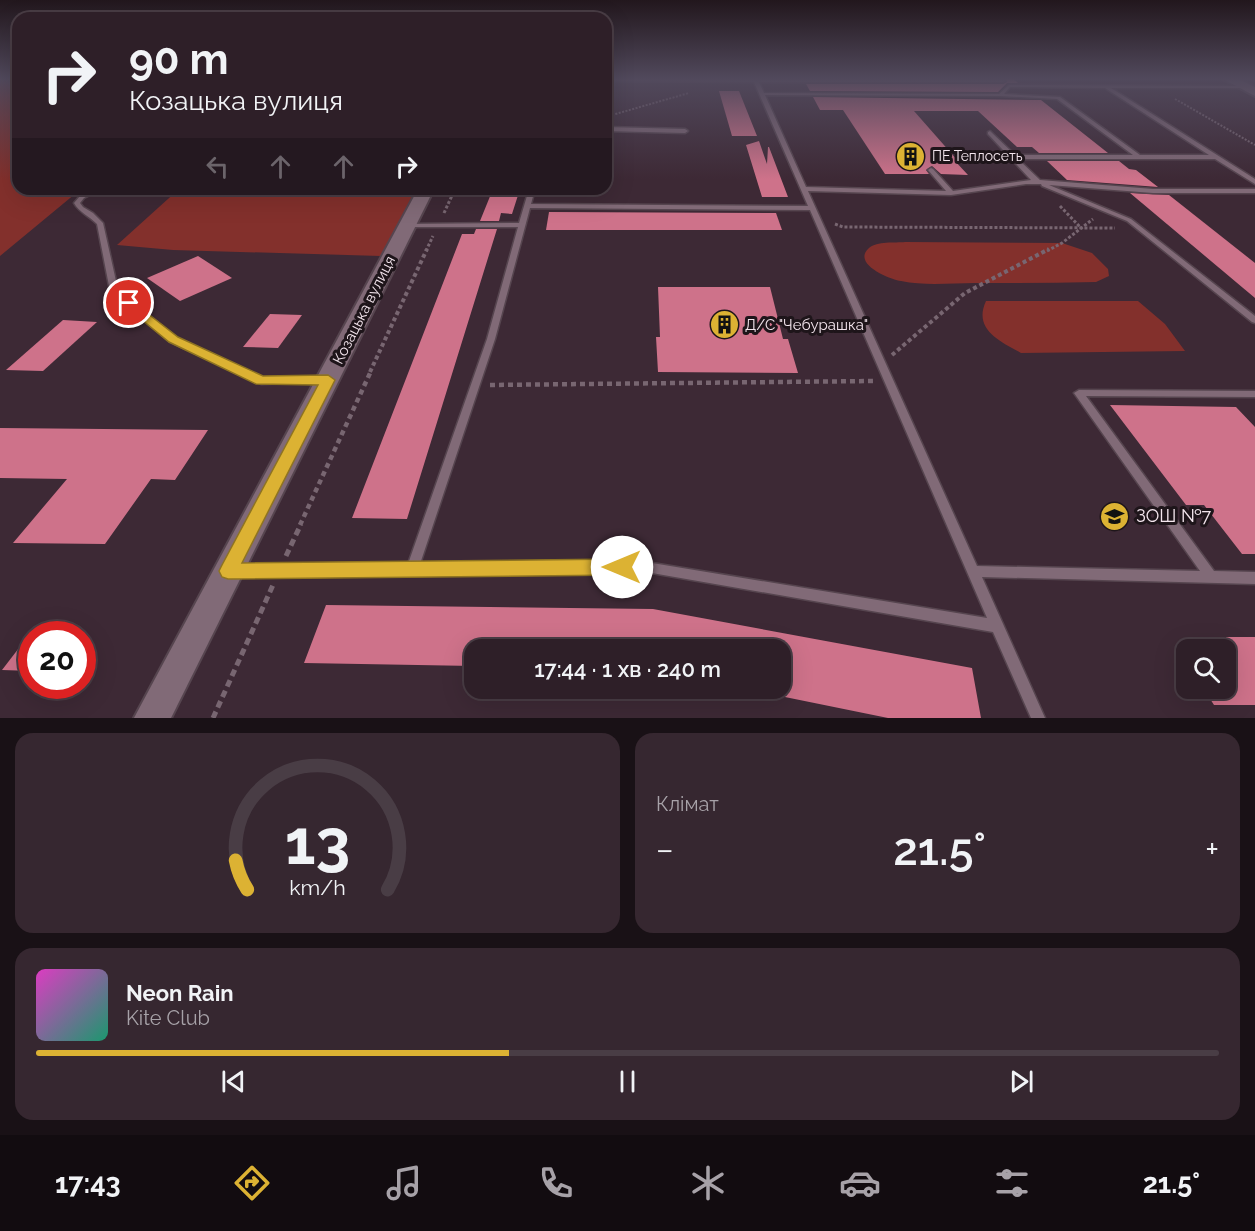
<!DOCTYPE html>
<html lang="uk">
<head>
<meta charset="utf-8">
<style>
  body { margin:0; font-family:Raleway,sans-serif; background:#362730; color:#f1f3f6; height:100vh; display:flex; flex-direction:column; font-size:22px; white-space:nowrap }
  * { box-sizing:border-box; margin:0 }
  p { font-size:20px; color:#a7a2a8 }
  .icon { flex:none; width:33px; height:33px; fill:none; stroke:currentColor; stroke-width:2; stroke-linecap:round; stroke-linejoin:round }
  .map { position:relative; height:718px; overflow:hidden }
  .details { display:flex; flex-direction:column; gap:15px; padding:15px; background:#191116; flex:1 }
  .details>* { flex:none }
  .banner { position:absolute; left:12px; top:12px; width:600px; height:183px; border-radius:18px; box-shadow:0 6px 24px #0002,0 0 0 2px #493d45; background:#2e1f28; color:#f1f3f6; overflow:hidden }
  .buttons { position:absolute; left:1176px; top:639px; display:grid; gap:12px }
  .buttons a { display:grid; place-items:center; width:60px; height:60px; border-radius:12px; background:#2e1f28; box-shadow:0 6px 24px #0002,0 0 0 2px #493d45; font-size:30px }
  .speed { position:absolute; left:18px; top:621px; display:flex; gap:12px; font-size:30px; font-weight:700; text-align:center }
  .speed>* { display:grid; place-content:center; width:78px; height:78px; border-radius:50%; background:#2e1f28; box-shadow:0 6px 24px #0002,0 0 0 2px #493d45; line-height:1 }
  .speed .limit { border:9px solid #d22; background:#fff; color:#111 }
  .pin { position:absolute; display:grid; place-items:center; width:51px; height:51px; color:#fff; margin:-26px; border:3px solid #fff; border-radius:50%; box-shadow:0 2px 6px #0007 }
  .me { position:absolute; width:66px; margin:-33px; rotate:270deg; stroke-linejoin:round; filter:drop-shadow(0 0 4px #0008) }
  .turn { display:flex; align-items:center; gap:21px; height:126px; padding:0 18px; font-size:27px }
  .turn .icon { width:78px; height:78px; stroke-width:2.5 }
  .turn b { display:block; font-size:42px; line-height:51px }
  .lanes { display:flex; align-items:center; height:57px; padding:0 18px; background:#0003; justify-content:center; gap:30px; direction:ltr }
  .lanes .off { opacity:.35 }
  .big { font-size:45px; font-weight:600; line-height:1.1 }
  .details .tile { flex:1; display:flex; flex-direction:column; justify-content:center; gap:9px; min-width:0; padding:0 21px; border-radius:18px; background:#362730 }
  .details .dial { align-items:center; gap:0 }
  .dial svg { height:156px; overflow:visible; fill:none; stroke:#493d45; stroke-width:7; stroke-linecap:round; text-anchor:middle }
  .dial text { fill:#f1f3f6; stroke:none }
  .song { display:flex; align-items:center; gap:18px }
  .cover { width:72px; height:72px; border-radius:9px; background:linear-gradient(135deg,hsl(310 70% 55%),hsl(160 70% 35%)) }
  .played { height:6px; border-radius:3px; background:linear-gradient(90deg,#dcb233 40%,#493d45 40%) }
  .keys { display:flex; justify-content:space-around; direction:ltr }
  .heat { display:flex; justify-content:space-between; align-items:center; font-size:33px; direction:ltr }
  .details .tiles { flex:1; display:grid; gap:15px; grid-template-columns:1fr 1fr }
  .tile:last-child { grid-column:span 2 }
  .trip { position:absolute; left:464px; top:639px; width:327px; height:60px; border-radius:18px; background:#2e1f28; box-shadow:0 6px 24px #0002,0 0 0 2px #493d45; font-weight:600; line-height:60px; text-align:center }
  .tabs { display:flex; height:96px; justify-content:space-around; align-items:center; background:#120c10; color:#a7a2a8 }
  .tabs .icon { width:42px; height:42px }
  .tabs .selected { color:#dcb233 }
  .tabs b { font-size:27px; color:#f1f3f6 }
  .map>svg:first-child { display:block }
  .green { fill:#83302c }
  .building { fill:#ce728a }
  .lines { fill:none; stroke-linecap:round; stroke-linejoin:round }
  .service-casing { stroke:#56454f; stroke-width:3 }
  .tertiary-casing { stroke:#56454f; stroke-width:4 }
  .path-far4 { stroke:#786671; stroke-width:2; stroke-dasharray:2 1.5; stroke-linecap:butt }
  .path-far3 { stroke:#786671; stroke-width:3; stroke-dasharray:3 2; stroke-linecap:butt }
  .path-far2 { stroke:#786671; stroke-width:4; stroke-dasharray:4 3; stroke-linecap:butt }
  .path-far1 { stroke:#786671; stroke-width:4.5; stroke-dasharray:5 4; stroke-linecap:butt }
  .path { stroke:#786671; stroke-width:5; stroke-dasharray:7 4.5; stroke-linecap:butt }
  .service { fill:#816a77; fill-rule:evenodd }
  .tertiary { fill:#816a77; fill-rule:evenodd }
  .route { fill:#dcb233; stroke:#8f7421; stroke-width:1.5 }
  .labels { text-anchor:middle; stroke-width:6; stroke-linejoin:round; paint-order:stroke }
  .far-poi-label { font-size:14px; fill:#f4e6ee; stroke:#1e151a; text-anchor:start }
  .street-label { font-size:15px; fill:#f4e6ee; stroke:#1e151a }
  .poi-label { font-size:15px; fill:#f4e6ee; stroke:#1e151a; text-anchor:start }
  .near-poi-label { font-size:18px; fill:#f4e6ee; stroke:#1e151a; text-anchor:start }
</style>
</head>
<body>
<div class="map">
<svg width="1255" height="718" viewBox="0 0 1255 718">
  <rect width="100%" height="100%" fill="#3d2935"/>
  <g class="green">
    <polygon points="0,78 18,78 18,189 81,189 0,256"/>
    <polygon points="179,189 416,189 381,256 173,250 117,245"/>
    <path d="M905,242L1062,243L1092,253L1108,269L1109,276L1096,282C1056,283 1016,283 975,283C951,283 925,286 901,281C891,280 851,264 869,248C877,241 895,243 905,242Z"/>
    <path d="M986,301H1138L1165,324L1185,351L1021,353C999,341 973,329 986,301Z"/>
  </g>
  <g class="building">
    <polygon points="1005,78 1012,78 1018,83 1007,83 998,92 810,91 806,84 1003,84 1007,82"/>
    <polygon points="719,91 739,91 757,136 732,136"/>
    <polygon points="813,97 1041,100 1108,153 1039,153 1032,147 1017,147 978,111 914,111 958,161 955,161 968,175 941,174 932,166 926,170 929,174 885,174 843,110 820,110"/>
    <polygon points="759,141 767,164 768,147 769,147 788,197 762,197 746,145"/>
    <polygon points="1047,161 1119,161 1129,169 1136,170 1158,187 1067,180"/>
    <polygon points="493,189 520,189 512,214 501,213 499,221 480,221"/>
    <polygon points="1130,193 1169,195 1255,263 1255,298"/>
    <polygon points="549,212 776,213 782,230 546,230"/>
    <polygon points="476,229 497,229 407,519 352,518 462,234 474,234"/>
    <polygon points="198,256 232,278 180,301 147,278"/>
    <polygon points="658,287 770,287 783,339 788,339 798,373 658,372 656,337 660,337"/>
    <polygon points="270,314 302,315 278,348 243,347"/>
    <polygon points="63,320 97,322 43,371 6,370"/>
    <polygon points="1110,405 1236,407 1255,427 1255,554 1242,554 1204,505 1186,505"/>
    <polygon points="0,428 208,430 175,480 151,479 105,544 13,543 67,479 0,478"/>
    <polygon points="326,605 653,609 972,668 981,718 888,718 780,696 780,650 474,650 474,666 304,663"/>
    <polygon points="32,631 32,671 2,670"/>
    <polygon points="1226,637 1255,637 1255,705 1214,705 1203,688 1226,688"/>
  </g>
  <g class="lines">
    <defs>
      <g id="service">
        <path d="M753,78L1003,80L1005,81L1003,82H759L764,93L999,94L1009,85L1246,86V87L1244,88H1111L1255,179V184L1215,159H1018L1040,180L1153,189H1255V193H1153L1049,185L1131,219L1255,316V323L1252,322L1127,221L1042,186L1041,184H1026L951,195L808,191L977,566L1200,571L1074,393L1079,390L1255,391V397L1086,396L1214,571L1255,572V584L982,577L1045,718H1031L993,632L646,572L233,576L229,575L227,571L229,567L233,566L408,564L487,339L518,227H408L405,225L406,224L519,223L529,189H535L531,204L808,206L754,82L606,81V79ZM1010,87L1105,88L1209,155H1140L1060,97L1004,94ZM765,95L1000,96L1057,99L1133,155H1015L990,131L988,132V134L1031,180L953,191L933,169L931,168L928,170L946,191L806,187ZM530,208L810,210L987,618L646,562L420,564L495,339Z"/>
        <polygon points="606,127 685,129 688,131 685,133 606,131"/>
        <path d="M93,189H101L84,198L80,203L83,207L93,213L103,223L118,290L176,338L262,378L325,377L328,378L330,380L328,382L261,384L170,342L110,291L97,224C89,216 79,212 74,203L80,196Z"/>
      </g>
      <g id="tertiary">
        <polygon points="1221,78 1236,78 1255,87 1255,96"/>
        <polygon points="418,189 434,189 171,718 134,718"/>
      </g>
    </defs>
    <use href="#service" class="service-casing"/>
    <use href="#tertiary" class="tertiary-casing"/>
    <g class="path-far4">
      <polyline points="1175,99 1255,145"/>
      <polyline points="612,115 689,93"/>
    </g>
    <g class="path-far3">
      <polyline points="1060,206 1081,228"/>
      <polyline points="444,213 455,189"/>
      <polyline points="835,224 843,227 1115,228"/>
      <polyline points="426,251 433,236"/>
      <polyline points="1047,251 1062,243 1093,219"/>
    </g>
    <g class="path-far2">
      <polyline points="892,355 965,293 1049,249"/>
      <polyline points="370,372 427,249"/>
    </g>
    <g class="path-far1">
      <polyline points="490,385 873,381"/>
      <polyline points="300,525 371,371"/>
    </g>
    <g class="path">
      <polyline points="286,556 301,524"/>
      <polyline points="213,718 273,585"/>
    </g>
    <use href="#service" class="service"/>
    <use href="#tertiary" class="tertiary"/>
  </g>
  <linearGradient id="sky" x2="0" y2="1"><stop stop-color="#22171d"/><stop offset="0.44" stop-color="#51495c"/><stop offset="1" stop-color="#51495c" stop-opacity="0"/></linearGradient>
  <rect width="1255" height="179" fill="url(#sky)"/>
  <polygon class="route" points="129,299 178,337 263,376 328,375 335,380 242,563 622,559 629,562 632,567 629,573 622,575 228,579 222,577 219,571 222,565 318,385 256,384 169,342 125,306 123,303 125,300"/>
  <defs>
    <symbol id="building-disc" viewBox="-11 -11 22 22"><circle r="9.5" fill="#dcb233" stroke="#1e151a"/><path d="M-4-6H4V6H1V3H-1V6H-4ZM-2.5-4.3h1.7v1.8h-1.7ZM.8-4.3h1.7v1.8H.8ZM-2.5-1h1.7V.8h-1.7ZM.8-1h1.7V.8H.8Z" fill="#111"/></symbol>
    <symbol id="school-disc" viewBox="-11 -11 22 22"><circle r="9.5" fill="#dcb233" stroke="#1e151a"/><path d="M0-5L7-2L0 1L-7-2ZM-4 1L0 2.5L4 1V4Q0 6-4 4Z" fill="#111"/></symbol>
  </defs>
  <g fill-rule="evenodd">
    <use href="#building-disc" x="894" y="140" width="33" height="33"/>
    <use href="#building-disc" x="708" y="308" width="33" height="33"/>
    <use href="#school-disc" x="1098" y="500" width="33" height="33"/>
  </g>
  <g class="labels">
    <g class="far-poi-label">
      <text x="932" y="161">ПЕ Теплосеть</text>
    </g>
    <g class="street-label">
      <text transform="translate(364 310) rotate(-63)" y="5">Козацька вулиця</text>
    </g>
    <g class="poi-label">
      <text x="745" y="330">Д/С "Чебурашка"</text>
    </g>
    <g class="near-poi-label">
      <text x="1136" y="522">ЗОШ №7</text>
    </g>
  </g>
</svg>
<div class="buttons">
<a><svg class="icon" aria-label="search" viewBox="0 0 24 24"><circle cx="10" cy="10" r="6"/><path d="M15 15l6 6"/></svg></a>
</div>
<div class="speed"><div class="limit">20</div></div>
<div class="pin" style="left:129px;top:303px;background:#d93025"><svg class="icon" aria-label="arrive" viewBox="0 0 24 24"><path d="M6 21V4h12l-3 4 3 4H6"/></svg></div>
<svg class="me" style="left:622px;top:567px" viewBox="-20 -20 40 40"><circle r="19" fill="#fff"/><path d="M0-13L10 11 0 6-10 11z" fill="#dcb233"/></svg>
<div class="trip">17:44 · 1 хв · 240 m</div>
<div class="banner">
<div class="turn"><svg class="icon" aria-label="right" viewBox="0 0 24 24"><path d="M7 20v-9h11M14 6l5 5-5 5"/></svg><div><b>90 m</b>Козацька вулиця</div></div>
<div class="lanes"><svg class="icon off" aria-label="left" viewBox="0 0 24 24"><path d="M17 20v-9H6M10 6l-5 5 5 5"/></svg><svg class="icon off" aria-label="ahead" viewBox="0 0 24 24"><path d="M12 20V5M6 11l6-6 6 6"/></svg><svg class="icon off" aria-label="ahead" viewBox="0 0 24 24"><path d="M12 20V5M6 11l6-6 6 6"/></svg><svg class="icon" aria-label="right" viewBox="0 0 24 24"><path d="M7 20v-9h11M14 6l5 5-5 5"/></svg></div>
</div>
</div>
<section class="details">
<div class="tiles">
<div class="tile dial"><svg viewBox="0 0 100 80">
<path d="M14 69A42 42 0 1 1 86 69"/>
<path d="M14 69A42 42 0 0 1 8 54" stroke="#dcb233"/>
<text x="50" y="56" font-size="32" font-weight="700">13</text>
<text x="50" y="72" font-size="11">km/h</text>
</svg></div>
<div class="tile"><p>Клімат</p>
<div class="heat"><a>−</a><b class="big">21.5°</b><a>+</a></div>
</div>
<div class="tile">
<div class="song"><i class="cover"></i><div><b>Neon Rain</b><p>Kite Club</p></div></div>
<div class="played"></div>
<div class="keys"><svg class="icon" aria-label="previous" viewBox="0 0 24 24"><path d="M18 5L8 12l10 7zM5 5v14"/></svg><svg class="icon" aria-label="pause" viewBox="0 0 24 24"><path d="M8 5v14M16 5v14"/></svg><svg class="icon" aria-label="next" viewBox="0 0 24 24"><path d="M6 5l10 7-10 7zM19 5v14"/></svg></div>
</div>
</div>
</section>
<nav class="tabs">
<b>17:43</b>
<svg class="icon selected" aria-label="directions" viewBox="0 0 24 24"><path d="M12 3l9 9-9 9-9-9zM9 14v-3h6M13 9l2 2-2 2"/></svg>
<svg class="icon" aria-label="music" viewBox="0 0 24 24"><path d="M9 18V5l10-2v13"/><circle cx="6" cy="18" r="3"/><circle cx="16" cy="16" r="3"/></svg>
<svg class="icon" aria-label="phone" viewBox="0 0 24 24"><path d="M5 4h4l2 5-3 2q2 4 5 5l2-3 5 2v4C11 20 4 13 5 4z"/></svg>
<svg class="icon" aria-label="climate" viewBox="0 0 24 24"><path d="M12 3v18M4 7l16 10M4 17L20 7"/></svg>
<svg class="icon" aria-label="car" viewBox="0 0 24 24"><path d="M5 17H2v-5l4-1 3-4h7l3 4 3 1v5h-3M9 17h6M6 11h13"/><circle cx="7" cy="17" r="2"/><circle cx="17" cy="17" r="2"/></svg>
<svg class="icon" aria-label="filters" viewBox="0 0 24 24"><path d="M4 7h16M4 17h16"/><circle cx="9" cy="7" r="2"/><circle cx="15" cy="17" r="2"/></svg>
<b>21.5°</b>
</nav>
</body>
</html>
